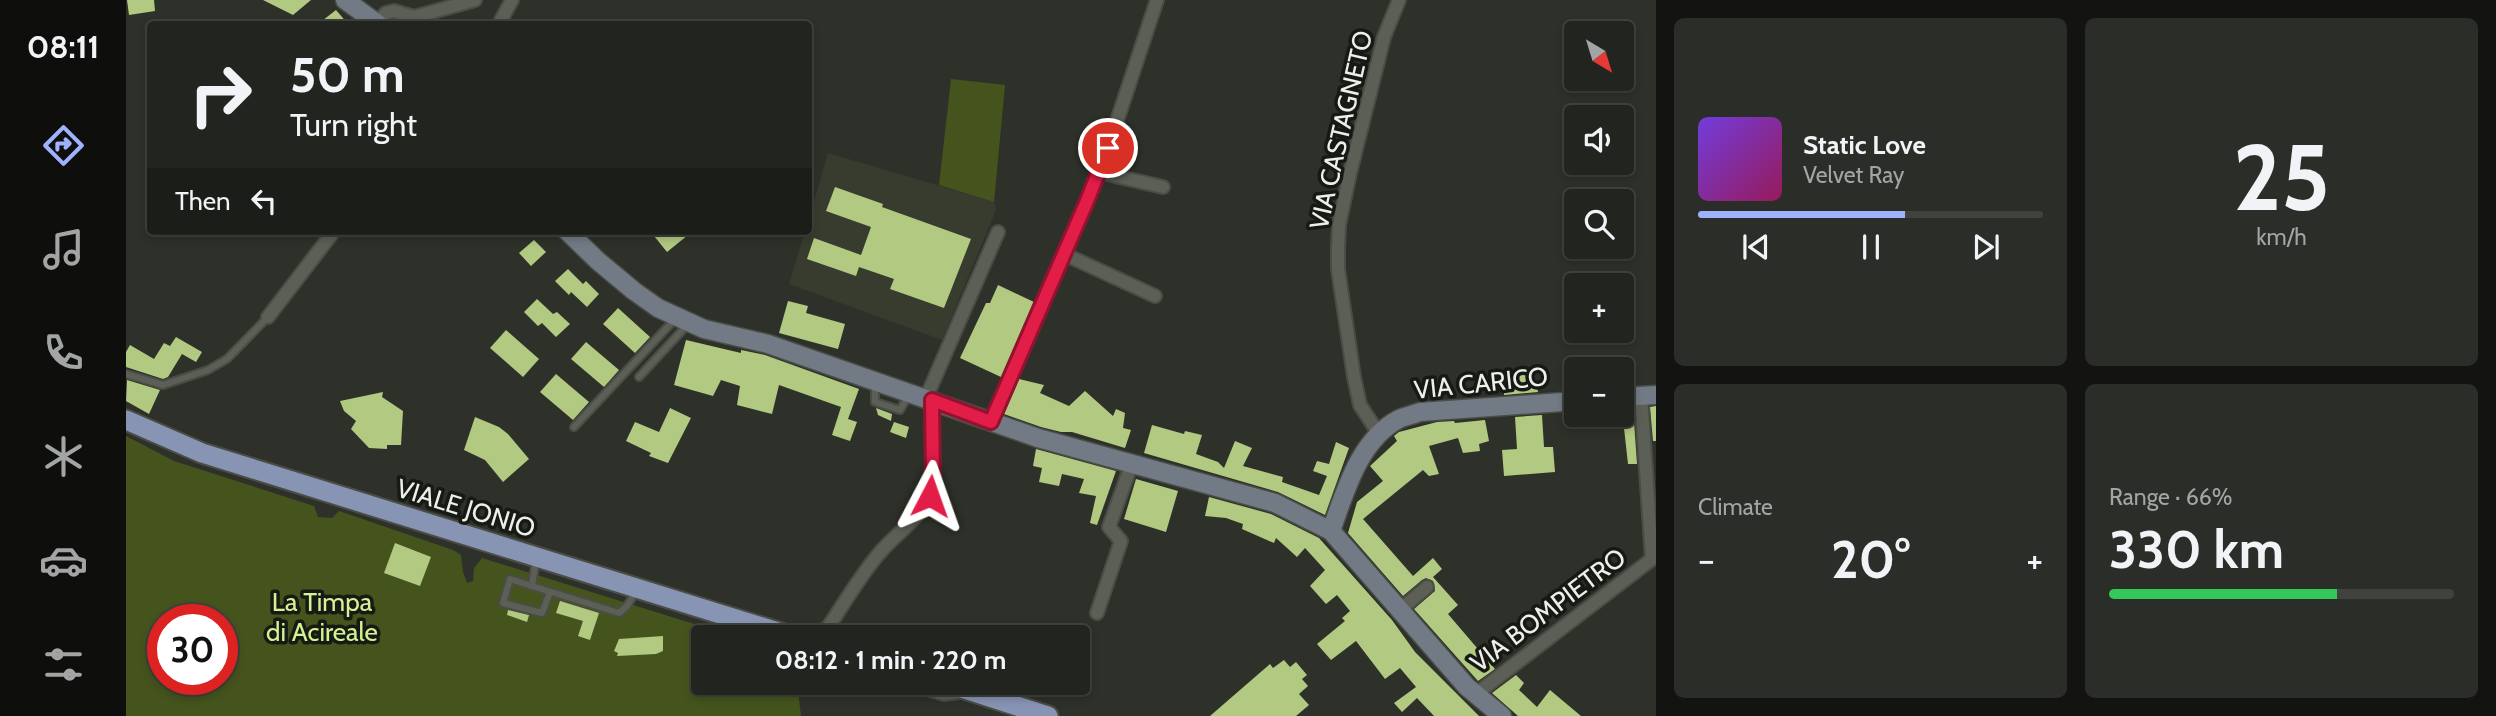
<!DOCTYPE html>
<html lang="en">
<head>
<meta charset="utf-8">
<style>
  body { margin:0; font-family:Cabin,sans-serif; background:#2a2d28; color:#f1f3f6; height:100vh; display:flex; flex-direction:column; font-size:26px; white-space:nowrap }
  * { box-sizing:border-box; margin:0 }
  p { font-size:23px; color:#a2a5a4 }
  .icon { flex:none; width:38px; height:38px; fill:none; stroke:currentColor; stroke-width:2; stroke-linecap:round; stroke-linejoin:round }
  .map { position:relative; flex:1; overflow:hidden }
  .sheet { display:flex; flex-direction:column; gap:18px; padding:18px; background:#131411; width:840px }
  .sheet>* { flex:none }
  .hud { position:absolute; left:21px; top:21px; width:665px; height:214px; border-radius:7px; box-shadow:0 4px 10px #0003,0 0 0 2px #3f423d; background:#22251f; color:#f1f3f6; overflow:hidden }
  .needle { width:46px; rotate:142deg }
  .fabs { position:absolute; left:1438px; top:21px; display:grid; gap:14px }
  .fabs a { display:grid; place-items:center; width:70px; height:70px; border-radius:7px; background:#22251f; box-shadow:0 4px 10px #0003,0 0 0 2px #3f423d; font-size:35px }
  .speed { position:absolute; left:21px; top:604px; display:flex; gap:14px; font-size:35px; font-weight:700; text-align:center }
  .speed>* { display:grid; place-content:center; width:91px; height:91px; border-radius:50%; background:#22251f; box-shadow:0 4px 10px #0003,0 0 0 2px #3f423d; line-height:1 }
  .speed .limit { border:10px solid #d22; background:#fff; color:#111 }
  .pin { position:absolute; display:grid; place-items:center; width:60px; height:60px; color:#fff; margin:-30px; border:4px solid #fff; border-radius:50%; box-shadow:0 2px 7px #0007 }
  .me { position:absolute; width:77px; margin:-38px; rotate:4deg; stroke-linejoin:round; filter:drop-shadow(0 0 5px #0008) }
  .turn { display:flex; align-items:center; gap:24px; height:147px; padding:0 28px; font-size:32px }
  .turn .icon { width:91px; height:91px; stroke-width:2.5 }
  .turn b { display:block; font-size:49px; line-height:60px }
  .then { display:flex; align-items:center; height:66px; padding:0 28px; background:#0003; gap:14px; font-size:26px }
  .big { font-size:52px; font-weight:700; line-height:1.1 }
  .sheet .card { flex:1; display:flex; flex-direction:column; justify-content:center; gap:10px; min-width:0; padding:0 24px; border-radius:10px; background:#2a2d28 }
  .sheet .dial { align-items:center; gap:0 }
  .dial b { font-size:91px; line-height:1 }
  .song { display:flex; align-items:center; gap:21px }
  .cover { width:84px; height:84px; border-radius:10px; background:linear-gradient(135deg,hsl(260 70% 55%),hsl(330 70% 35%)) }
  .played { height:7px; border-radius:4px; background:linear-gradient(90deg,#9fb3fd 60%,#3f423d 60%) }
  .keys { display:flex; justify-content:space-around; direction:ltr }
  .heat { display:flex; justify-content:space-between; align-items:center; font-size:38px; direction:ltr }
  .charge { height:10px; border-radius:5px; background:linear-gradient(90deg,#34c759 66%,#3f423d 0) }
  .sheet .tiles { flex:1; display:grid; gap:18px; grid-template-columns:repeat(2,1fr) }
  .trip { position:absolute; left:565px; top:625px; width:399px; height:70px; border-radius:7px; background:#22251f; box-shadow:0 4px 10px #0003,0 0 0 2px #3f423d; font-weight:700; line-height:70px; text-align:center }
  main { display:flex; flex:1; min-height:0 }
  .dock { display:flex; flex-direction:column; width:126px; justify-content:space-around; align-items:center; background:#0e0f0c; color:#a2a5a4 }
  .dock .icon { width:49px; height:49px }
  .dock .selected { color:#9fb3fd }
  .dock b { font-size:32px; color:#f1f3f6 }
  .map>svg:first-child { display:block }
  .built { fill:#373c2e }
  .green { fill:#45541d; fill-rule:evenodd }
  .building { fill:#b2c982 }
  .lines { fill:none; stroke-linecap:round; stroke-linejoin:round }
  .lane-casing { stroke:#4a4d45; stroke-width:10 }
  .street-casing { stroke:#4a4d45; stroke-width:16 }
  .secondary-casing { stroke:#4a4d45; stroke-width:21 }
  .primary-casing { stroke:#4a4d45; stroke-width:23 }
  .lane { stroke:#5c5f56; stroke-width:6 }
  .street { stroke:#5c5f56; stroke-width:12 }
  .secondary { stroke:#727a85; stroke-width:18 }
  .primary { stroke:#8894b4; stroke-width:19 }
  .route-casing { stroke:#92132f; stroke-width:18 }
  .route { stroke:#e11d48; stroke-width:12 }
  .labels { text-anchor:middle; stroke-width:7; stroke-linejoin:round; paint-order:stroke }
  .street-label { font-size:26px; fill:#edf0ea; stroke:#171915 }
  .park-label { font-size:26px; fill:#d3f290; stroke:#171915 }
</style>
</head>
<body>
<main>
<nav class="dock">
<b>08:11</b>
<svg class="icon selected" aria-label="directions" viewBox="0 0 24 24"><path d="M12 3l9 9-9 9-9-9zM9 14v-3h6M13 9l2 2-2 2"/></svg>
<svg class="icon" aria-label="music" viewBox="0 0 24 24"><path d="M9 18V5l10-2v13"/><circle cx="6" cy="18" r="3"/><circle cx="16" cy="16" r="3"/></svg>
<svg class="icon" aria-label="phone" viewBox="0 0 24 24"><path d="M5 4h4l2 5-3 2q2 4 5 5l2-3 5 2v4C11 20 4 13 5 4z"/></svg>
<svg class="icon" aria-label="climate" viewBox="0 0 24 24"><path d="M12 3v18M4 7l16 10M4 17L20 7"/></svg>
<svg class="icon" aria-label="car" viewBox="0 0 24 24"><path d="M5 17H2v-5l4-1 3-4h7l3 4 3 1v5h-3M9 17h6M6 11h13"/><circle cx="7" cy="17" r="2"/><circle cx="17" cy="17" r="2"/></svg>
<svg class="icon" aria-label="filters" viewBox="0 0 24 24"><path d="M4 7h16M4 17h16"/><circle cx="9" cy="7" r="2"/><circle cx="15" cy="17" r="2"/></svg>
</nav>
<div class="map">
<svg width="1530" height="716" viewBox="0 0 1530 716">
  <rect width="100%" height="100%" fill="#2e3129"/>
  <polygon class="built" points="702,153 868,202 870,210 816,340 663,284 679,231 682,231 683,219"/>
  <g class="green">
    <polygon points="825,79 879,85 868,202 813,185"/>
    <path d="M0,436L48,461L188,506L192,517L206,518L213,511L327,550L335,555L337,572L341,583L347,581L348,568L356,558L610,637H578V682L671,683L675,716H0ZM37,620H96V679H37Z"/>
  </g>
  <g class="building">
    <polygon points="1,0 28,0 29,11 3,15"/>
    <polygon points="137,0 185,0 167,15"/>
    <polygon points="210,10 222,24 192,24"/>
    <polygon points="709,187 757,204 756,207 845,239 818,308 764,289 768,279 733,267 730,276 681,259 688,238 735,255 745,227 700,211"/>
    <polygon points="524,231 567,231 541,252"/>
    <polygon points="408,240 420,252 405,266 393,253"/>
    <polygon points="442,269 457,284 460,281 473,294 461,307 445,292 443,295 429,281"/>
    <polygon points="872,285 908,302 875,377 834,358 860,303 864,303"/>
    <polygon points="411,299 427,314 431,312 444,324 430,337 416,323 412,326 398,312"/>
    <polygon points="662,301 682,306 680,313 719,324 712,349 653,333"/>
    <polygon points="492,308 524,337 509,353 477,324"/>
    <polygon points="380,330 413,359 397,377 364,348"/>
    <polygon points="50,337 76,352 70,362 56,354 42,377 37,379 0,367 0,352 4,345 28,359 38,343 44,346"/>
    <polygon points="560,340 615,353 615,350 639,355 733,389 722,419 731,422 724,441 706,435 715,407 653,385 646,414 611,405 614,386 595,380 587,396 548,385"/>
    <polygon points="460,342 493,370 478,387 445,359"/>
    <polygon points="430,374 463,402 447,420 414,392"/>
    <polygon points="1408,374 1412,392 1378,395 1378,377"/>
    <polygon points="893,379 918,385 914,393 943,406 959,391 987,416 990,409 999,413 997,428 1005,430 999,448 946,432 935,432 915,427 878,414"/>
    <polygon points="1,380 34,390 23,414 0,401"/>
    <polygon points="257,392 256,397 277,411 275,445 261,445 261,449 243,448 225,429 230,421 218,411 214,401"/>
    <polygon points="1530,406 1530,441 1527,441 1524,407"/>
    <polygon points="544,408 565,418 542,463 523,456 525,453 500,441 509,422 533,432"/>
    <polygon points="750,408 766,414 765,421 752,415"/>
    <polygon points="1496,408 1507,408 1511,464 1502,464 1498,428 1485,429 1481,415 1496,415"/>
    <polygon points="1416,415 1418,447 1427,447 1429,472 1378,476 1376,450 1391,449 1389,417"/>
    <polygon points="349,417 373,427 382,434 403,459 377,482 359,460 338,450"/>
    <polygon points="1359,420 1363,441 1353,444 1354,451 1337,453 1332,438 1303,446 1313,474 1303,476 1297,470 1237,519 1287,576 1307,558 1316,569 1307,577 1332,605 1322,614 1369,669 1352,681 1288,609 1309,591 1307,581 1300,578 1296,580 1277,596 1222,533 1231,502 1257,481 1244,466 1271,441 1268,436 1273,432 1311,422 1328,421 1329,423"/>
    <polygon points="768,422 783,427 780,438 764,432"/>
    <polygon points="1026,425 1058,434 1059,431 1076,435 1070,454 1092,462 1098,468 1109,441 1126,448 1117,466 1157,477 1156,482 1193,495 1201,476 1187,471 1191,461 1203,464 1210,442 1223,448 1199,515 1152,492 1018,453"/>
    <polygon points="910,449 990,471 971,525 964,523 970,496 953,493 958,479 936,474 933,486 913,482 916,468 907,466"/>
    <polygon points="1010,479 1052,491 1040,532 998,519"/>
    <polygon points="1083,497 1145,514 1193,538 1266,620 1289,652 1353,716 1308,716 1291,698 1276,712 1268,703 1290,687 1274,668 1259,679 1230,641 1205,660 1191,644 1219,621 1216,618 1224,611 1211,595 1200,604 1184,586 1199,570 1179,548 1171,557 1150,538 1148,543 1116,529 1117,524 1100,518 1079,516"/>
    <polygon points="269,543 305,557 294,586 258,573"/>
    <polygon points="434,601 473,613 464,640 452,636 457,621 430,613"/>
    <polygon points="382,610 403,615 401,622 381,615"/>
    <polygon points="537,636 537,651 530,654 491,656 492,653 488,651 493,639"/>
    <polygon points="1158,660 1164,667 1170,662 1181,675 1176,679 1182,686 1173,694 1183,705 1170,716 1084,716 1144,664 1147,668"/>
    <polygon points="1390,675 1398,683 1393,690 1411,707 1424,690 1455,716 1392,716 1366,693"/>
  </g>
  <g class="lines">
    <defs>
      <g id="lane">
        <polyline points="0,374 37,385 82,370 101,359 142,317"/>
        <polyline points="513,377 563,323"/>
        <polyline points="749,382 749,402 774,410 782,396"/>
        <polyline points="448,427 550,318"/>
        <polyline points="410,559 406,586 493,613 501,606 510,591"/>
        <polyline points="406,586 384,579 377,603 416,613 424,592"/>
        <polyline points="765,682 818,697 834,695"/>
      </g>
      <g id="street">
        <polyline points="250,23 260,13 268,11 288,17 349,0"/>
        <polyline points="373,24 386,0"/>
        <polyline points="972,172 1037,187"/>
        <polyline points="938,254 1029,296"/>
        <polyline points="142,317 208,231"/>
        <polyline points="800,398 872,232"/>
        <polyline points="865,422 961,201 982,148 1031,0"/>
        <polyline points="1253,434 1234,405 1228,377 1212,269 1212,248 1213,225 1224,173 1258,37 1273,0"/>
        <polyline points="1274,610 1301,587"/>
        <polyline points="971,613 995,541 983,527 1006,463"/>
        <path d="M697,630L701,629C717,605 732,579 751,556C773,529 797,520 807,484L806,400"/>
        <polyline points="1350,694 1526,559 1515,396"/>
      </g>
      <g id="secondary">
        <polyline points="219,0 252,24"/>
        <polyline points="441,231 472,261 508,291 532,308 578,329 642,344 912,438 1149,503 1205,531 1341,687 1376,716"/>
        <polyline points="1496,397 1530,395"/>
        <path d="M1205,531C1219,492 1233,440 1273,419C1279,416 1287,415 1294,412L1451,401"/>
      </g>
      <g id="primary">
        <polyline points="0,420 76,453 668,637"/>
        <polyline points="817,682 922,716"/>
      </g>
    </defs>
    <use href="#lane" class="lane-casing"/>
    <use href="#street" class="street-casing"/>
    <use href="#secondary" class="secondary-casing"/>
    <use href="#primary" class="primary-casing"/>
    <use href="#lane" class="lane"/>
    <use href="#street" class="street"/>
    <use href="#secondary" class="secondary"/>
    <use href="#primary" class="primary"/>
  </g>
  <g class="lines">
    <defs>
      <polyline id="route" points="804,496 807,484 806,400 865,422 961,201 982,148"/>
    </defs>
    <use href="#route" class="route-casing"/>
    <use href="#route" class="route"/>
  </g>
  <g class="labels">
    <g class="street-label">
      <text transform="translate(1215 130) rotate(-77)" y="9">VIA CASTAGNETO</text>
      <text transform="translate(1355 383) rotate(-6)" y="9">VIA CARICO</text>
      <text transform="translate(340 508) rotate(17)" y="9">VIALE JONIO</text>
      <text transform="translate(1422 610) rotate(-37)" y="9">VIA BOMPIETRO</text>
    </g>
    <g class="park-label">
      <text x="196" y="611">La Timpa<tspan x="196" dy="30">di Acireale</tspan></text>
    </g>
  </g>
</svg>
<div class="fabs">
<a><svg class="needle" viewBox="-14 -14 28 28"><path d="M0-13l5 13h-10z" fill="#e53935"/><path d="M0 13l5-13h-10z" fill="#a2a5a4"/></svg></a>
<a><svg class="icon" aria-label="sound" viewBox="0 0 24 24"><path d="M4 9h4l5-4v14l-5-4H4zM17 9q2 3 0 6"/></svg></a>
<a><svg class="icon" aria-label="search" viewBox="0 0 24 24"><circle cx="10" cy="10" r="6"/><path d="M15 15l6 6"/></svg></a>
<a>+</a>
<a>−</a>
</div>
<div class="speed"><div class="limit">30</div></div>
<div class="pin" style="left:982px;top:148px;background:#d93025"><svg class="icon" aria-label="arrive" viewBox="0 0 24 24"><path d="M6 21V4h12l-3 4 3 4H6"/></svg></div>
<svg class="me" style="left:804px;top:496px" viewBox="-20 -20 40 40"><path d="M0-17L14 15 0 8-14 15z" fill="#e11d48" stroke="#fff" stroke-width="4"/></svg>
<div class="trip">08:12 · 1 min · 220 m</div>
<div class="hud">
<div class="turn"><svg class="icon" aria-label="right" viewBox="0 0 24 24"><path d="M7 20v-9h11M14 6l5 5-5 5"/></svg><div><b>50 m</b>Turn right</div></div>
<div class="then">Then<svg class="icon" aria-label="left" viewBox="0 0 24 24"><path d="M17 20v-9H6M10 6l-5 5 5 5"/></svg></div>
</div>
</div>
<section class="sheet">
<div class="tiles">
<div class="card">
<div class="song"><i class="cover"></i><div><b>Static Love</b><p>Velvet Ray</p></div></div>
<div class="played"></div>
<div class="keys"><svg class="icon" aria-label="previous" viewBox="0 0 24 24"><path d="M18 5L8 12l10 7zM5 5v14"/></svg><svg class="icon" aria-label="pause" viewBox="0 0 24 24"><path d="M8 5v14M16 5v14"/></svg><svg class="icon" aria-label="next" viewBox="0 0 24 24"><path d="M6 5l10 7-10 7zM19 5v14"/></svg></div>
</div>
<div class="card dial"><b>25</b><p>km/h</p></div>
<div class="card"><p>Climate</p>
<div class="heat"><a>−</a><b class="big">20°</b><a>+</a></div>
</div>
<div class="card"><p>Range · 66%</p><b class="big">330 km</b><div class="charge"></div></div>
</div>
</section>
</main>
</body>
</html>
